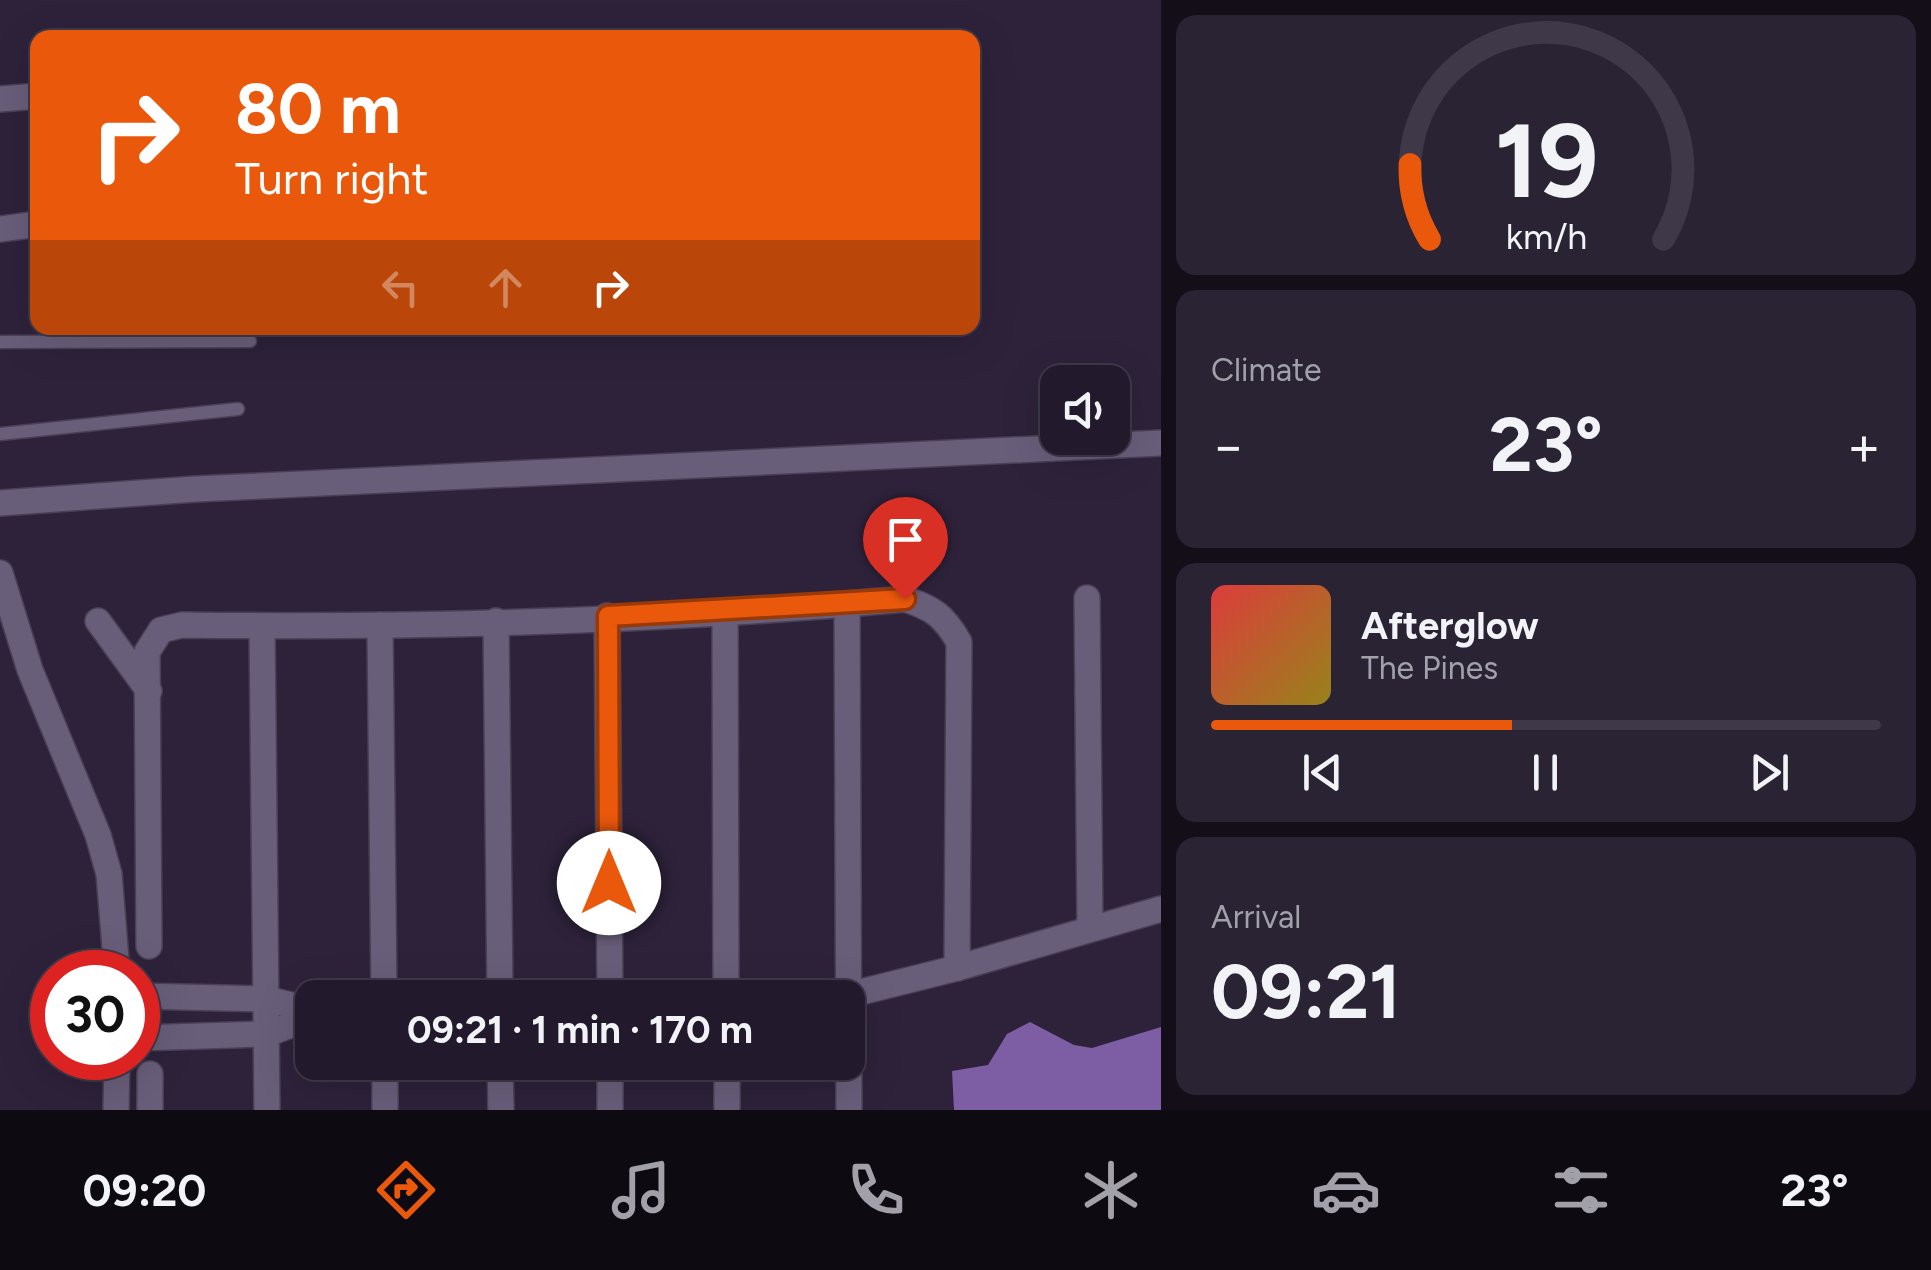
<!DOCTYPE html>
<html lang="en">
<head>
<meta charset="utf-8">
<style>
  body { margin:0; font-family:Figtree,sans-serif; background:#2a2334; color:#f1f3f6; height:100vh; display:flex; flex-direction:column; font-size:38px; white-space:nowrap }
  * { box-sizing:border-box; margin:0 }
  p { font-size:32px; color:#a2a1a9 }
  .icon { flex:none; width:55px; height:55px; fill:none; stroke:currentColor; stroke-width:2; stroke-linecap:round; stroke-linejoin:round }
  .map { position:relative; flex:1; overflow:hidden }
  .sheet { display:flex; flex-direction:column; gap:15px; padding:15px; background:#130e18; width:770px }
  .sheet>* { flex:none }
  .hud { position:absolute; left:30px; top:30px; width:950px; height:305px; border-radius:20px; box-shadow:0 10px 40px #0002,0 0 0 2px #3f3848; background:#ea580c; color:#fff; overflow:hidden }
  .buttons { position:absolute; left:1040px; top:365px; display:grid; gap:20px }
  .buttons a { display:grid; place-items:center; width:90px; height:90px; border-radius:20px; background:#221a2c; box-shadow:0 10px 40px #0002,0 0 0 2px #3f3848; font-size:50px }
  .speed { position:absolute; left:30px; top:950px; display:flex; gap:20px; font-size:50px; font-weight:700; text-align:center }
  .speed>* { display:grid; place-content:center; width:130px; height:130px; border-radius:50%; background:#221a2c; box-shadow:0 10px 40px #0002,0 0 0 2px #3f3848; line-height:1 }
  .speed .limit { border:15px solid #d22; background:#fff; color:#111 }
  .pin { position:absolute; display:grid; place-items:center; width:85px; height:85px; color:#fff; margin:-102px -42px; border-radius:50% 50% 50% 0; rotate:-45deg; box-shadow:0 0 10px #0007 }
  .pin .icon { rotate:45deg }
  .me { position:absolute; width:110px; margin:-55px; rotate:0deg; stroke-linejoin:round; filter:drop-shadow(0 0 8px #0008) }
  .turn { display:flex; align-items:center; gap:35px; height:210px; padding:0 40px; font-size:45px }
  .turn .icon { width:130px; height:130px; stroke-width:2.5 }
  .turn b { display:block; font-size:70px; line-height:85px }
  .lanes { display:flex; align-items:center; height:95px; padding:0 40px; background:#0003; justify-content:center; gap:50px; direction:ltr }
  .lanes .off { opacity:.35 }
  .big { font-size:75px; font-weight:700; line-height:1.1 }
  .sheet .widget { flex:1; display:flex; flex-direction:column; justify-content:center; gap:15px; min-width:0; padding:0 35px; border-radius:20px; background:#2a2334 }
  .sheet .dial { align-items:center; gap:0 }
  .dial svg { height:260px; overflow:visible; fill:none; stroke:#3f3848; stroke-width:7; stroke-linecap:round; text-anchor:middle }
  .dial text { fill:#f1f3f6; stroke:none }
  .song { display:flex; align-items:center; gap:30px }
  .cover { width:120px; height:120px; border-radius:15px; background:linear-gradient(135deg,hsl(0 70% 55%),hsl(50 70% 35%)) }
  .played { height:10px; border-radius:5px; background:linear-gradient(90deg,#ea580c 45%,#3f3848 45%) }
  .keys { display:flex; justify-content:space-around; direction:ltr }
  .heat { display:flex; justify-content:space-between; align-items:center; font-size:55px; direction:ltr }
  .trip { position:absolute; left:295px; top:980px; width:570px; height:100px; border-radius:20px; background:#221a2c; box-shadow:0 10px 40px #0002,0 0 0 2px #3f3848; font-weight:700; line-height:100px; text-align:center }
  .dock { display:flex; height:160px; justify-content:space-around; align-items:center; background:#0e0a12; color:#a2a1a9 }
  .dock .icon { width:70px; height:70px }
  .dock .active { color:#ea580c }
  .dock b { font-size:45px; color:#f1f3f6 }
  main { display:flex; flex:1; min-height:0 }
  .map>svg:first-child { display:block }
  .water { fill:#7d5da4 }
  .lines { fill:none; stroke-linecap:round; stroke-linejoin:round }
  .service-casing { stroke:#494055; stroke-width:15 }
  .minor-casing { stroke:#494055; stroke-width:28 }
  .service { stroke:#695e7a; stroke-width:12 }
  .minor { stroke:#695e7a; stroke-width:25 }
  .route-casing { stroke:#983908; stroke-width:25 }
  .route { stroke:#ea580c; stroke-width:18 }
</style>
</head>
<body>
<main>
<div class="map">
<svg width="1161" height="1110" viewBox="0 0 1161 1110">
  <rect width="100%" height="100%" fill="#2d223a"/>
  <polygon class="water" points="1030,1022 1074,1045 1092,1048 1161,1027 1161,1110 954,1110 952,1071 988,1065 1007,1034"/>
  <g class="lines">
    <defs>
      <g id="service">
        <polyline points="0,342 250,341"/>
        <polyline points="0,434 238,409"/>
      </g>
      <g id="minor">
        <polyline points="0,99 38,96"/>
        <polyline points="0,229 38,224"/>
        <polyline points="0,503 196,489 1161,443"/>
        <polyline points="0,573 30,670 98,835 109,874 117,972"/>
        <polyline points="1087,598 1090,929"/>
        <polyline points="847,604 849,1110"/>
        <polyline points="725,612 726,998"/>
        <polyline points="607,616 610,998"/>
        <polyline points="98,621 149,691"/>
        <polyline points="496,621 500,998"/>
        <polyline points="380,625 384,998"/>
        <polyline points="262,626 267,1110"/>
        <path d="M149,946L147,652L161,630L182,625C422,628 665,621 905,599C933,608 944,616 959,642L957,968"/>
        <polyline points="138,996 266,999 312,1010"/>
        <polyline points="837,998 957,968 1161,909"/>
        <polyline points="138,1038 267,1034 312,1017"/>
        <polyline points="385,1062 385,1110"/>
        <polyline points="500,1062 501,1110"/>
        <polyline points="610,1062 610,1110"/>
        <polyline points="727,1062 727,1110"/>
        <polyline points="116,1110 117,1058"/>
        <polyline points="150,1110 150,1074"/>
      </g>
    </defs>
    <use href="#service" class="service-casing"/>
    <use href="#minor" class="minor-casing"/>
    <use href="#service" class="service"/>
    <use href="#minor" class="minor"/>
  </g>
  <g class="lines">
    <defs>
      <polyline id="route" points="609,883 608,616 905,599"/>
    </defs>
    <use href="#route" class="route-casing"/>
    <use href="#route" class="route"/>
  </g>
</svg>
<div class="buttons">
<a><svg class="icon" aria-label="sound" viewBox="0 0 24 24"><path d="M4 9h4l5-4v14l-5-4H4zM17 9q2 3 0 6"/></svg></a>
</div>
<div class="speed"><div class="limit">30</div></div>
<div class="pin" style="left:905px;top:599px;background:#d93025"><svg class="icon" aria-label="arrive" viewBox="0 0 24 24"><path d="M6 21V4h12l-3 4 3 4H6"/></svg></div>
<svg class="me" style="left:609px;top:883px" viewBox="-20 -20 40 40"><circle r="19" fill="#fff"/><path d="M0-13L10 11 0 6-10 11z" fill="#ea580c"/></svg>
<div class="trip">09:21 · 1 min · 170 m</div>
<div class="hud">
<div class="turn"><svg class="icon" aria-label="right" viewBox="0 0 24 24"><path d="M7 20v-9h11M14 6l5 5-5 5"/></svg><div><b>80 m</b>Turn right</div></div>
<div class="lanes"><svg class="icon off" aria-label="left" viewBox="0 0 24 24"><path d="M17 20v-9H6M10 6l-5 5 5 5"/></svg><svg class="icon off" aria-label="ahead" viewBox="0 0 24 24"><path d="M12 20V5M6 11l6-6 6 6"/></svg><svg class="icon" aria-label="right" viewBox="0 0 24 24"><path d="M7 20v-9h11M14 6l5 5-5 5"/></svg></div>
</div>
</div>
<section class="sheet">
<div class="widget dial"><svg viewBox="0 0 100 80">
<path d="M14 69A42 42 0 1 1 86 69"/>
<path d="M14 69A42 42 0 0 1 8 46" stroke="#ea580c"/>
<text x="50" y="56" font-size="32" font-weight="700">19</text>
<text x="50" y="72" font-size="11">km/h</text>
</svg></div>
<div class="widget"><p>Climate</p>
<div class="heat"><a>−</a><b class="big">23°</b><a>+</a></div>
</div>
<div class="widget">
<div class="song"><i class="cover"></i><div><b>Afterglow</b><p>The Pines</p></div></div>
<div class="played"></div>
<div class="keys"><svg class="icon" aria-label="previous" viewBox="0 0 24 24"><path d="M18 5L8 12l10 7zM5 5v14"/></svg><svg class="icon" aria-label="pause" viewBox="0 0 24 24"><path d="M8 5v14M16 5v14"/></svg><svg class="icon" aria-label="next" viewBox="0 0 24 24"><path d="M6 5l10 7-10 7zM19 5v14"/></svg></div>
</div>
<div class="widget"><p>Arrival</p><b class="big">09:21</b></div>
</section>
</main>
<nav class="dock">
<b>09:20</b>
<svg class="icon active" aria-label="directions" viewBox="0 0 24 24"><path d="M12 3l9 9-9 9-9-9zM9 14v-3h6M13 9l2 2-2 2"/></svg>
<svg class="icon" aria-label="music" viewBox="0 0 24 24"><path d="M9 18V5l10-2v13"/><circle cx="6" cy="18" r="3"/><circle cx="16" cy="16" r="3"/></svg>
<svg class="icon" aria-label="phone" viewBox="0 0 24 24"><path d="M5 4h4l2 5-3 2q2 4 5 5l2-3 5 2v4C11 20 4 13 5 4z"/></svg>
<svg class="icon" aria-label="climate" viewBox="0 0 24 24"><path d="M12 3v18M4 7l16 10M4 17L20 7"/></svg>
<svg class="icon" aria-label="car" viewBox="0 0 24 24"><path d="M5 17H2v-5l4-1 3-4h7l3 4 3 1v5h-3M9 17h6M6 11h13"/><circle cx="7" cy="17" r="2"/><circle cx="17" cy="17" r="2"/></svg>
<svg class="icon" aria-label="filters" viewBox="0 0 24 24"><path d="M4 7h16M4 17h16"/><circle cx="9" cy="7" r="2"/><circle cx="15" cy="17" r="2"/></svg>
<b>23°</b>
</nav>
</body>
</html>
